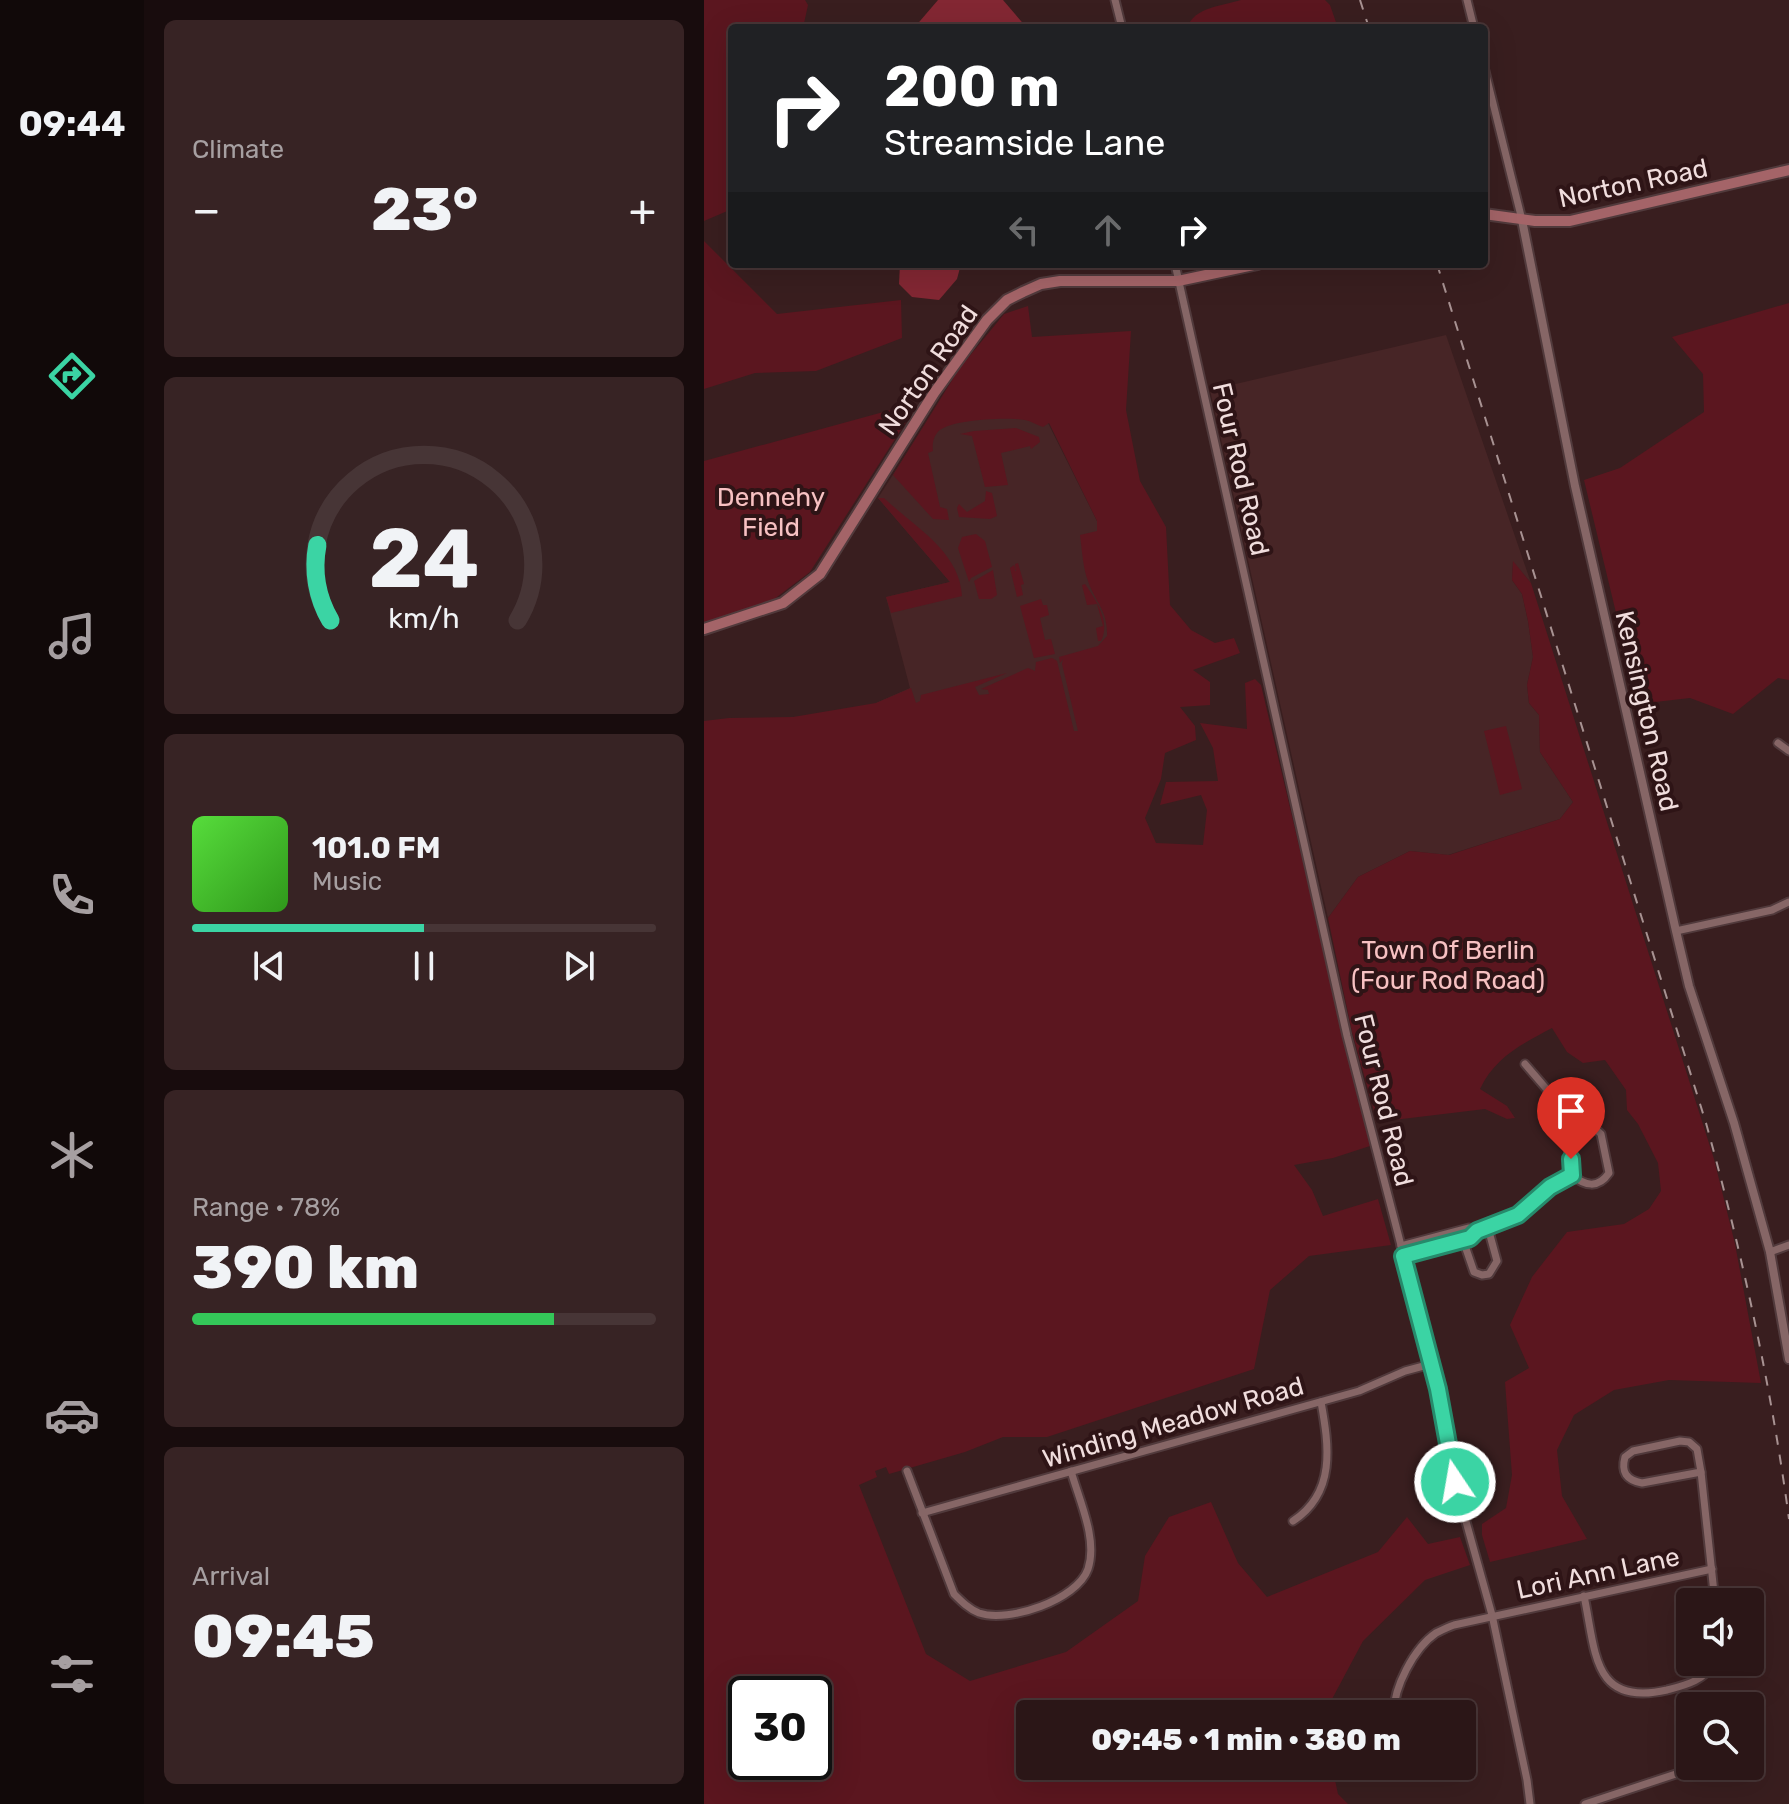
<!DOCTYPE html>
<html lang="en">
<head>
<meta charset="utf-8">
<style>
  body { margin:0; font-family:Rubik,sans-serif; background:#372324; color:#f1f3f6; height:100vh; display:flex; flex-direction:column; font-size:30px; white-space:nowrap }
  * { box-sizing:border-box; margin:0 }
  p { font-size:26px; color:#a69fa1 }
  .icon { flex:none; width:44px; height:44px; fill:none; stroke:currentColor; stroke-width:2; stroke-linecap:round; stroke-linejoin:round }
  .map { position:relative; flex:1; overflow:hidden }
  .panel { display:flex; flex-direction:column; gap:20px; padding:20px; background:#180c0d; width:560px }
  .panel>* { flex:none }
  .top-card { position:absolute; left:24px; top:24px; width:760px; height:244px; border-radius:8px; box-shadow:0 8px 32px #0002,0 0 0 2px #473536; background:#202124; color:#fff; overflow:hidden }
  .fabs { position:absolute; left:972px; top:1588px; display:grid; gap:16px }
  .fabs a { display:grid; place-items:center; width:88px; height:88px; border-radius:8px; background:#2b1617; box-shadow:0 8px 32px #0002,0 0 0 2px #473536; font-size:40px }
  .speed { position:absolute; left:24px; top:1676px; display:flex; gap:16px; font-size:40px; font-weight:700; text-align:center }
  .speed>* { display:grid; place-content:center; width:104px; height:104px; border-radius:50%; background:#2b1617; box-shadow:0 8px 32px #0002,0 0 0 2px #473536; line-height:1 }
  .speed .limit { border:4px solid #111; border-radius:12px; background:#fff; color:#111 }
  .pin { position:absolute; display:grid; place-items:center; width:68px; height:68px; color:#fff; margin:-82px -34px; border-radius:50% 50% 50% 0; rotate:-45deg; box-shadow:0 0 8px #0007 }
  .pin .icon { rotate:45deg }
  .me { position:absolute; width:88px; margin:-44px; rotate:348deg; stroke-linejoin:round; filter:drop-shadow(0 0 6px #0008) }
  .turn { display:flex; align-items:center; gap:28px; height:168px; padding:0 24px; font-size:36px }
  .turn .icon { width:104px; height:104px; stroke-width:2.5 }
  .turn b { display:block; font-size:56px; line-height:68px }
  .lanes { display:flex; align-items:center; height:76px; padding:0 24px; background:#0003; justify-content:center; gap:40px; direction:ltr }
  .lanes .off { opacity:.35 }
  .big { font-size:60px; font-weight:800; line-height:1.1 }
  .panel .widget { flex:1; display:flex; flex-direction:column; justify-content:center; gap:12px; min-width:0; padding:0 28px; border-radius:12px; background:#372324 }
  .panel .dial { align-items:center; gap:0 }
  .dial svg { height:208px; overflow:visible; fill:none; stroke:#473536; stroke-width:7; stroke-linecap:round; text-anchor:middle }
  .dial text { fill:#f1f3f6; stroke:none }
  .song { display:flex; align-items:center; gap:24px }
  .cover { width:96px; height:96px; border-radius:12px; background:linear-gradient(135deg,hsl(110 70% 55%),hsl(110 70% 35%)) }
  .played { height:8px; border-radius:4px; background:linear-gradient(90deg,#3bd4a4 50%,#473536 50%) }
  .keys { display:flex; justify-content:space-around; direction:ltr }
  .heat { display:flex; justify-content:space-between; align-items:center; font-size:44px; direction:ltr }
  .charge { height:12px; border-radius:6px; background:linear-gradient(90deg,#34c759 78%,#473536 0) }
  .trip { position:absolute; left:312px; top:1700px; width:460px; height:80px; border-radius:8px; background:#2b1617; box-shadow:0 8px 32px #0002,0 0 0 2px #473536; font-weight:800; line-height:80px; text-align:center }
  main { display:flex; flex:1; min-height:0 }
  .tab-bar { display:flex; flex-direction:column; width:144px; justify-content:space-around; align-items:center; background:#110909; color:#a69fa1 }
  .tab-bar .icon { width:56px; height:56px }
  .tab-bar .on { color:#3bd4a4 }
  .tab-bar b { font-size:36px; color:#f1f3f6 }
  .map>svg:first-child { display:block }
  .built { fill:#472526 }
  .green { fill:#5b161f; fill-rule:evenodd }
  .water { fill:#832733 }
  .lines { fill:none; stroke-linecap:round; stroke-linejoin:round }
  .minor-casing { stroke:#513a3c; stroke-width:11 }
  .tertiary-casing { stroke:#513a3c; stroke-width:12 }
  .secondary-casing { stroke:#513a3c; stroke-width:14 }
  .minor { stroke:#866666; stroke-width:7 }
  .tertiary { stroke:#866666; stroke-width:8 }
  .secondary { stroke:#a46468; stroke-width:10 }
  .rail { stroke:#a89292; stroke-width:2; stroke-dasharray:10 10; stroke-linecap:butt }
  .route-casing { stroke:#268a6b; stroke-width:20 }
  .route { stroke:#3bd4a4; stroke-width:14 }
  .labels { text-anchor:middle; stroke-width:8; stroke-linejoin:round; paint-order:stroke }
  .street-label { font-size:26px; fill:#f0dddd; stroke:#2e1416 }
  .park-label { font-size:26px; fill:#f7c1c2; stroke:#2e1416 }
</style>
</head>
<body>
<main>
<nav class="tab-bar">
<b>09:44</b>
<svg class="icon on" aria-label="directions" viewBox="0 0 24 24"><path d="M12 3l9 9-9 9-9-9zM9 14v-3h6M13 9l2 2-2 2"/></svg>
<svg class="icon" aria-label="music" viewBox="0 0 24 24"><path d="M9 18V5l10-2v13"/><circle cx="6" cy="18" r="3"/><circle cx="16" cy="16" r="3"/></svg>
<svg class="icon" aria-label="phone" viewBox="0 0 24 24"><path d="M5 4h4l2 5-3 2q2 4 5 5l2-3 5 2v4C11 20 4 13 5 4z"/></svg>
<svg class="icon" aria-label="climate" viewBox="0 0 24 24"><path d="M12 3v18M4 7l16 10M4 17L20 7"/></svg>
<svg class="icon" aria-label="car" viewBox="0 0 24 24"><path d="M5 17H2v-5l4-1 3-4h7l3 4 3 1v5h-3M9 17h6M6 11h13"/><circle cx="7" cy="17" r="2"/><circle cx="17" cy="17" r="2"/></svg>
<svg class="icon" aria-label="filters" viewBox="0 0 24 24"><path d="M4 7h16M4 17h16"/><circle cx="9" cy="7" r="2"/><circle cx="15" cy="17" r="2"/></svg>
</nav>
<section class="panel">
<div class="widget"><p>Climate</p>
<div class="heat"><a>−</a><b class="big">23°</b><a>+</a></div>
</div>
<div class="widget dial"><svg viewBox="0 0 100 80">
<path d="M14 69A42 42 0 1 1 86 69"/>
<path d="M14 69A42 42 0 0 1 9 40" stroke="#3bd4a4"/>
<text x="50" y="56" font-size="32" font-weight="700">24</text>
<text x="50" y="72" font-size="11">km/h</text>
</svg></div>
<div class="widget">
<div class="song"><i class="cover"></i><div><b>101.0 FM</b><p>Music</p></div></div>
<div class="played"></div>
<div class="keys"><svg class="icon" aria-label="previous" viewBox="0 0 24 24"><path d="M18 5L8 12l10 7zM5 5v14"/></svg><svg class="icon" aria-label="pause" viewBox="0 0 24 24"><path d="M8 5v14M16 5v14"/></svg><svg class="icon" aria-label="next" viewBox="0 0 24 24"><path d="M6 5l10 7-10 7zM19 5v14"/></svg></div>
</div>
<div class="widget"><p>Range · 78%</p><b class="big">390 km</b><div class="charge"></div></div>
<div class="widget"><p>Arrival</p><b class="big">09:45</b></div>
</section>
<div class="map">
<svg width="1085" height="1804" viewBox="0 0 1085 1804">
  <rect width="100%" height="100%" fill="#391e1f"/>
  <g class="built">
    <polygon points="742,335 827,583 809,562 808,580 818,594 824,621 829,657 823,685 825,703 835,715 836,752 869,802 856,819 744,855 706,851 654,877 624,918 506,390"/>
    <polygon points="242,392 344,423 393,521 393,531 429,617 375,768 172,703 206,688 182,597 246,582 174,498"/>
  </g>
  <g class="green">
    <polygon points="0,0 101,0 104,5 99,28 28,28 28,209 0,221"/>
    <path d="M537,0H621L626,5L634,28H483C490,7 518,6 537,0Z"/>
    <polygon points="0,241 73,314 197,300 198,338 112,371 51,373 0,389"/>
    <polygon points="1085,303 1085,680 1074,678 1029,714 986,698 934,704 880,480 916,468 1000,412 999,374 968,337"/>
    <path d="M324,306L328,337L427,331L422,410L436,481L462,527L466,605L487,630L511,643L530,638L536,653L489,670L506,682V705L476,707L491,726L492,740L461,753L457,779L441,818L452,843L499,845L503,810L497,795L456,805L462,782L514,781L509,748L496,723L543,729L541,683L551,679L557,685L666,1146L629,1158L590,1165L608,1190L619,1216L674,1199L687,1245L605,1256L566,1290L550,1369L343,1437H299L261,1452L185,1474L182,1467L171,1471L173,1477L155,1485L222,1654L266,1681L362,1652L434,1601L441,1556L465,1517L507,1502L534,1563L563,1597L674,1552L703,1517L724,1544L756,1537L766,1565L721,1580L659,1641L620,1714H326V1766H628L634,1794L644,1804H0V721L25,718L89,717L172,703L207,688L212,703L216,701L217,695L303,673L271,687L275,695L285,694L284,690L277,689L324,668L331,671L332,662L348,658L353,661L370,731H374L358,664L359,659L356,663L355,657L394,646L403,636C404,610 391,602 384,581C379,568 378,550 376,535L393,531V521L345,423L339,427C333,425 327,421 321,420C304,417 243,419 233,433C229,438 228,445 229,451L224,453L236,507L243,509L245,520L229,519L189,475L255,369L300,314ZM42,1694H110V1762H42Z"/>
    <polygon points="194,408 207,414 106,572 65,603 0,622 0,461"/>
    <polygon points="312,428 335,437 336,442 327,449 326,446 297,453 304,485 281,487 268,436 256,434 270,431"/>
    <polygon points="282,491 288,493 293,516 286,519 255,517 253,508 255,504 263,512 281,501"/>
    <path d="M174,498H180C209,526 256,551 258,596L187,613L182,597L246,582Z"/>
    <polygon points="272,534 281,541 288,567 267,578 265,582 254,548 258,537"/>
    <path d="M809,561L827,583L1010,1159L1031,1244L1057,1383L965,1380L910,1390L870,1415L853,1450L858,1496L883,1539L786,1562L778,1535V1524L802,1508L808,1475L801,1382L825,1368L806,1325L828,1277L863,1232L920,1224L945,1209L957,1191L954,1163L934,1124L923,1110L922,1090L901,1060L879,1063L863,1052L848,1028C818,1044 791,1057 776,1089L803,1106L811,1118L803,1119L781,1109L673,1122L648,1032L624,918L654,877L706,851L745,855L856,819L869,802L836,752L835,715L825,703L823,685L829,657L824,621L818,594L808,580Z"/>
    <polygon points="314,563 320,584 317,585 319,595 313,597 306,568 310,565 312,571 311,564"/>
    <polygon points="289,570 293,595 287,599 275,599 270,581"/>
    <path d="M381,584C392,600 407,622 397,641H394L392,628L399,626L393,604L383,605L378,585Z"/>
    <polygon points="337,599 339,605 343,605 345,615 336,618 341,640 347,639 351,654 330,658 316,606"/>
    <polygon points="802,726 818,789 796,795 780,731"/>
  </g>
  <g class="water">
    <polygon points="234,0 299,0 323,28 210,28"/>
    <polygon points="196,264 257,264 253,279 235,300 208,297 195,284"/>
  </g>
  <g class="lines">
    <defs>
      <g id="minor">
        <polyline points="411,0 418,28"/>
        <polyline points="763,0 770,28"/>
        <polyline points="780,67 818,220"/>
        <polyline points="471,264 643,1036 734,1389 751,1482 788,1615 823,1780 826,1804"/>
        <polyline points="1074,743 1085,751"/>
        <polyline points="972,931 1068,910 1085,902"/>
        <polyline points="821,1064 871,1122"/>
        <path d="M773,1231L814,1215L846,1187L868,1175C881,1186 894,1189 905,1173L897,1134L883,1121L871,1122C857,1136 867,1157 868,1175"/>
        <polyline points="759,1240 770,1272 778,1275 785,1274 793,1261 784,1228"/>
        <polyline points="697,1246 765,1228 773,1231 766,1238 699,1256"/>
        <polyline points="1066,1252 1085,1245"/>
        <path d="M976,1441L985,1442L993,1449L997,1472L938,1483C922,1480 917,1472 921,1457L929,1451Z"/>
        <path d="M203,1471L250,1594C258,1602 265,1609 275,1613C305,1623 373,1600 384,1569C394,1539 375,1500 367,1471"/>
        <polyline points="997,1472 1011,1602"/>
        <polyline points="218,1513 655,1391 701,1371 727,1364"/>
        <path d="M589,1521C632,1493 625,1446 617,1402"/>
        <path d="M880,1596C892,1652 888,1707 963,1690C982,1685 1000,1681 1010,1662"/>
        <path d="M690,1714C689,1688 710,1648 732,1633C738,1630 744,1627 750,1625L1008,1569"/>
        <polyline points="1030,1766 1037,1769"/>
        <polyline points="881,1804 996,1766"/>
      </g>
      <polyline id="tertiary" points="818,220 871,486 972,931 985,986 1030,1123 1066,1252 1085,1359"/>
      <g id="secondary">
        <polyline points="780,214 831,221 866,221 1085,170"/>
        <polyline points="0,629 79,603 116,574 230,393 283,320 303,300 319,292 337,284 356,281 474,281 554,264"/>
      </g>
    </defs>
    <use href="#minor" class="minor-casing"/>
    <use href="#tertiary" class="tertiary-casing"/>
    <use href="#secondary" class="secondary-casing"/>
    <use href="#minor" class="minor"/>
    <use href="#tertiary" class="tertiary"/>
    <use href="#secondary" class="secondary"/>
    <g class="rail">
      <polyline points="656,0 665,28"/>
      <path d="M733,264L1002,1123C1038,1253 1067,1385 1085,1519"/>
    </g>
  </g>
  <g class="lines">
    <defs>
      <polyline id="route" points="751,1482 734,1389 699,1256 766,1238 773,1231 814,1215 846,1187 868,1175 867,1159"/>
    </defs>
    <use href="#route" class="route-casing"/>
    <use href="#route" class="route"/>
  </g>
  <g class="labels">
    <g class="street-label">
      <text transform="translate(929 183) rotate(-12)" y="9">Norton Road</text>
      <text transform="translate(224 370) rotate(-55)" y="9">Norton Road</text>
      <text transform="translate(537 469) rotate(77)" y="9">Four Rod Road</text>
      <text transform="translate(943 711) rotate(77)" y="9">Kensington Road</text>
      <text transform="translate(680 1100) rotate(76)" y="9">Four Rod Road</text>
      <text transform="translate(469 1422) rotate(-16)" y="9">Winding Meadow Road</text>
      <text transform="translate(894 1573) rotate(-12)" y="9">Lori Ann Lane</text>
    </g>
    <g class="park-label">
      <text x="67" y="506">Dennehy<tspan x="67" dy="30">Field</tspan></text>
      <text x="744" y="959">Town Of Berlin<tspan x="744" dy="30">(Four Rod Road)</tspan></text>
    </g>
  </g>
</svg>
<div class="fabs">
<a><svg class="icon" aria-label="sound" viewBox="0 0 24 24"><path d="M4 9h4l5-4v14l-5-4H4zM17 9q2 3 0 6"/></svg></a>
<a><svg class="icon" aria-label="search" viewBox="0 0 24 24"><circle cx="10" cy="10" r="6"/><path d="M15 15l6 6"/></svg></a>
</div>
<div class="speed"><div class="limit">30</div></div>
<div class="pin" style="left:867px;top:1159px;background:#d93025"><svg class="icon" aria-label="arrive" viewBox="0 0 24 24"><path d="M6 21V4h12l-3 4 3 4H6"/></svg></div>
<svg class="me" style="left:751px;top:1482px" viewBox="-20 -20 40 40"><circle r="17" fill="#3bd4a4" stroke="#fff" stroke-width="3"/><path d="M0-11L8 9 0 5-8 9z" fill="#fff"/></svg>
<div class="trip">09:45 · 1 min · 380 m</div>
<div class="top-card">
<div class="turn"><svg class="icon" aria-label="right" viewBox="0 0 24 24"><path d="M7 20v-9h11M14 6l5 5-5 5"/></svg><div><b>200 m</b>Streamside Lane</div></div>
<div class="lanes"><svg class="icon off" aria-label="left" viewBox="0 0 24 24"><path d="M17 20v-9H6M10 6l-5 5 5 5"/></svg><svg class="icon off" aria-label="ahead" viewBox="0 0 24 24"><path d="M12 20V5M6 11l6-6 6 6"/></svg><svg class="icon" aria-label="right" viewBox="0 0 24 24"><path d="M7 20v-9h11M14 6l5 5-5 5"/></svg></div>
</div>
</div>
</main>
</body>
</html>
